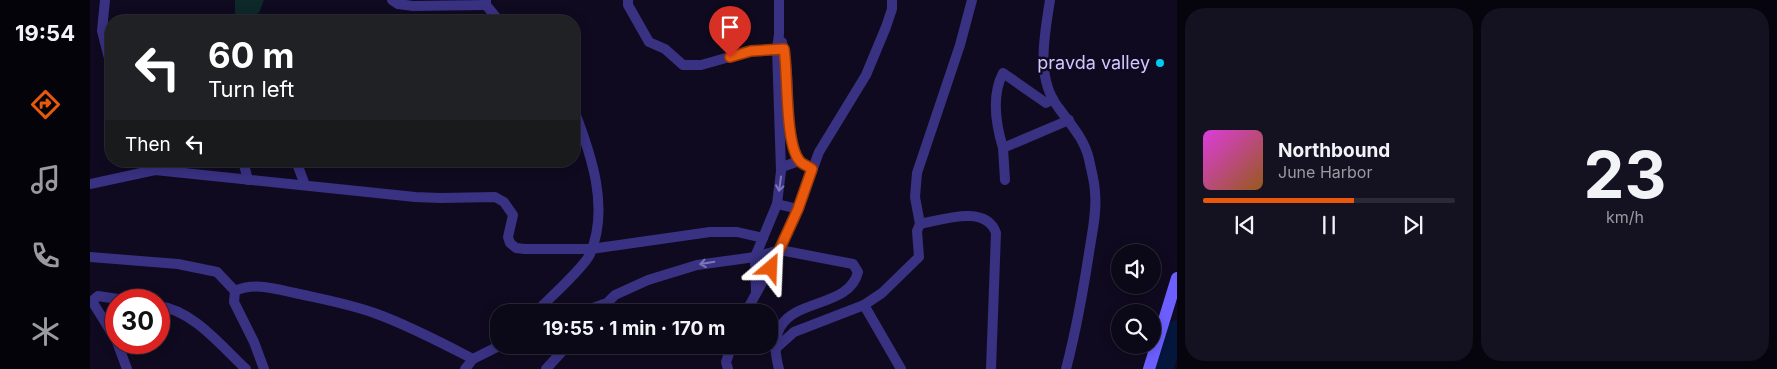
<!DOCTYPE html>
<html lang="en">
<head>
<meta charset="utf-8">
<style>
  body { margin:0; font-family:Inter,sans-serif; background:#141120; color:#f1f3f6; height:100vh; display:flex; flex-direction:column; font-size:19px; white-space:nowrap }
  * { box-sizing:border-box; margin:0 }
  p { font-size:16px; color:#9a9aa1 }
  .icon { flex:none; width:28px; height:28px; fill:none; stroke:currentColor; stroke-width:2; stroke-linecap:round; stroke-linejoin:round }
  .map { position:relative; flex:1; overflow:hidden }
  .details { display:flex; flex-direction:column; gap:8px; padding:8px; background:#06040d; width:600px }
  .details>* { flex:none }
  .hud { position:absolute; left:15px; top:15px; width:475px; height:152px; border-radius:20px; box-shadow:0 2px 12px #0003,0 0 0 1px #2b2936; background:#202124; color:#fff; overflow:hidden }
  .fabs { position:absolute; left:1021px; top:244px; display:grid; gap:10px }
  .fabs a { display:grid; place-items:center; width:50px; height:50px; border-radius:50%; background:#0b0817; box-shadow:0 2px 12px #0003,0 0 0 1px #2b2936; font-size:25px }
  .speed { position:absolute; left:15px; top:289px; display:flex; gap:10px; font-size:25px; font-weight:700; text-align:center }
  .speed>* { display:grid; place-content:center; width:65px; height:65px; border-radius:50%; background:#0b0817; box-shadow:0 2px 12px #0003,0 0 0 1px #2b2936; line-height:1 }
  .speed .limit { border:8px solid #d22; background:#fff; color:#111 }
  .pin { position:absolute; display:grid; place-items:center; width:42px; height:42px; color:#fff; margin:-51px -21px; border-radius:50% 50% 50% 0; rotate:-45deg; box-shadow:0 0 5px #0007 }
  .pin .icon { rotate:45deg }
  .me { position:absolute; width:55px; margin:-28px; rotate:26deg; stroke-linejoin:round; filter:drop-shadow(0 0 4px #0008) }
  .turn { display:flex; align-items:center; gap:18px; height:105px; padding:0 20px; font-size:22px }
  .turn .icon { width:65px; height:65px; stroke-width:2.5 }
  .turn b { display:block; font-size:35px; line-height:42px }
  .then { display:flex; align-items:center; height:48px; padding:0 20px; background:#0003; gap:10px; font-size:19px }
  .details .tile { flex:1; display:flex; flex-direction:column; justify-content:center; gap:8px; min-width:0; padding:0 18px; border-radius:20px; background:#141120 }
  .details .dial { align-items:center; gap:0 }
  .dial b { font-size:65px; line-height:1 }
  .song { display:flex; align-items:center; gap:15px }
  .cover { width:60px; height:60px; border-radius:8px; background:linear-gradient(135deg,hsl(300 70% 55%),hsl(30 70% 35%)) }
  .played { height:5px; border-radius:2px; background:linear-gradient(90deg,#ea580c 60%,#2b2936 60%) }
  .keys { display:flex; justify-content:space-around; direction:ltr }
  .details .tiles { flex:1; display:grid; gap:8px; grid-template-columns:repeat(2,1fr) }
  .trip { position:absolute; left:400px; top:304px; width:288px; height:50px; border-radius:20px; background:#0b0817; box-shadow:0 2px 12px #0003,0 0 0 1px #2b2936; font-weight:700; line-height:50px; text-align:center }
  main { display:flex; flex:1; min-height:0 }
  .dock { display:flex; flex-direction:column; width:90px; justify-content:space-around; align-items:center; background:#040309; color:#9a9aa1 }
  .dock .icon { width:35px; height:35px }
  .dock .active { color:#ea580c }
  .dock b { font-size:22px; color:#f1f3f6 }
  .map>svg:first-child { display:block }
  .green { fill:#0d2829 }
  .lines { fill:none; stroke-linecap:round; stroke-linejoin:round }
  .river { stroke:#05163d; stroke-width:20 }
  .street { stroke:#393182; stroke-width:10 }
  .secondary { stroke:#6d5fff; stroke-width:12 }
  .oneway { stroke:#7e75ba }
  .route-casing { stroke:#983908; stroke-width:12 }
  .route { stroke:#ea580c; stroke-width:9 }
  .poi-dot { fill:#00cbf3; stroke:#0f0a1f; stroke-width:2 }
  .labels { text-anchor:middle; stroke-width:5; stroke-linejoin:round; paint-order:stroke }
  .poi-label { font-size:18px; fill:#d2c8ff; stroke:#0f0a1f; text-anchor:end }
</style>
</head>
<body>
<main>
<nav class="dock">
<b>19:54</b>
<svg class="icon active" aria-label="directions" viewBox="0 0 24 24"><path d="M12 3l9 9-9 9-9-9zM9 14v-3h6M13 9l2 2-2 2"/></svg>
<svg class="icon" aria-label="music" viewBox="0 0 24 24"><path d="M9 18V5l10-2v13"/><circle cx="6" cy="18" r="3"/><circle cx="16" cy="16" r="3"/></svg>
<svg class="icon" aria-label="phone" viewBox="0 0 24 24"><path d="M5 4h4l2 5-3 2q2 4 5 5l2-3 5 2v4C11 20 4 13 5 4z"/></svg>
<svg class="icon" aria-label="climate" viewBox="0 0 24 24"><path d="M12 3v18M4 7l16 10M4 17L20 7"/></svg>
</nav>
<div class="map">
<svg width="1087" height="369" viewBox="0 0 1087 369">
  <rect width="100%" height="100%" fill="#0f0a1f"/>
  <polygon class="green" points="145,0 174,0 169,13 148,21 134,21 145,15"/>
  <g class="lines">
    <polyline class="river" points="1073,369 1087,330"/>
    <g class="street">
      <polyline points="15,0 12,31 21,66"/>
      <polyline points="302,0 308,4 323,6 396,5"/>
      <polyline points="396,0 396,5 409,21"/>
      <polyline points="538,0 538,5 559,42 575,49 593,65 611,65 661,51 693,49"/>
      <path d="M960,0C955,34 945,77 968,107C980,124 994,138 999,159C1001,170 1005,182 1005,193C1007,213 1002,233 999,253C993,292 986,331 976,369"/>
      <path d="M692,42C703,81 692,123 709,161"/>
      <path d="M963,99L956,103L913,73C901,96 906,125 913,148L979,120"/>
      <polyline points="913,148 915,180"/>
      <polyline points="59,161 65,170"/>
      <polyline points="153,161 158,180"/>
      <polyline points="206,161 215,185"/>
      <polyline points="692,167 709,161 722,169"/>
      <polyline points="0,184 65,170 325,197 350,198 405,197 414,202 423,215 418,237 420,243 426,248 435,249 501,249 620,232 647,232 673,238"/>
      <polyline points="687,204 708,209"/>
      <polyline points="830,224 825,197 827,173 870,45 882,0"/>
      <polyline points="0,257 88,264 127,272 145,291"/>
      <polyline points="666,291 665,257 687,204 691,171 687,49 689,34 689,0"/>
      <polyline points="774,305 811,369"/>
      <path d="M69,306C104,311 131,346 156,369"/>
      <path d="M449,312L453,305C464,294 495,266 500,254C520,208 501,154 484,110"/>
      <polyline points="492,312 514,304"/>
      <path d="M508,312L525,295L558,280L607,265L665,257L690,250L763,264L768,272C757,318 667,289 689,369"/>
      <polyline points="656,312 690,250 708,209 729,152 776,75 796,27 802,9 802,0"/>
      <polyline points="26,340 2,301 8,296 34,300"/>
      <polyline points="27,342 37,369"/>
      <path d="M685,349L704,332L774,305L792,293L829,257L827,231L830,224C852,220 896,204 906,233L901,369"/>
      <path d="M174,369L164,342L144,302L145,291C164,282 186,289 205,293C232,299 261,304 287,314C320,326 352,343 383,359"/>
      <polyline points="375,369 383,359 411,345"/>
      <polyline points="456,369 478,345"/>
      <polyline points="638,369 636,362 642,345"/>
    </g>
    <polyline class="secondary" points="1059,369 1087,278"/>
  </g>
  <defs><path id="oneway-shaft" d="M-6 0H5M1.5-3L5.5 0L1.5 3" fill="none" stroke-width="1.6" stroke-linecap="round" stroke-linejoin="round" transform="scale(1.25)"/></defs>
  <g class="oneway">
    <use href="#oneway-shaft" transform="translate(690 184) rotate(98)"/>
    <use href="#oneway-shaft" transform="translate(617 263) rotate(170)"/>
  </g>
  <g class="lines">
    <defs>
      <path id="route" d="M640,57L661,51L694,49C698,73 695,143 709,160C711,164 718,166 722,169L708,209L681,268"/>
    </defs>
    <use href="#route" class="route-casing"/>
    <use href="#route" class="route"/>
  </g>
  <circle class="poi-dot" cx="1070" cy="63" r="5"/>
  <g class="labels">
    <g class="poi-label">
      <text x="1060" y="69">pravda valley</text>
    </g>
  </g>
</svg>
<div class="fabs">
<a><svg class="icon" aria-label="sound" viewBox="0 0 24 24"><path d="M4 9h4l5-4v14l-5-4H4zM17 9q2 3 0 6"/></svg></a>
<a><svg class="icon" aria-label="search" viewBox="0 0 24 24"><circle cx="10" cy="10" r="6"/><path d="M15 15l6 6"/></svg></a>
</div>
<div class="speed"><div class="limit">30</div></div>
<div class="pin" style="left:640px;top:57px;background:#d93025"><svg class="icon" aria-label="arrive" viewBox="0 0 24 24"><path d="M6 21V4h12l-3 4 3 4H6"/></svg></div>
<svg class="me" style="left:681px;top:268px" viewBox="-20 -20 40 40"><path d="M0-17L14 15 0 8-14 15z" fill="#ea580c" stroke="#fff" stroke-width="4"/></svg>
<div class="trip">19:55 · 1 min · 170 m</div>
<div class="hud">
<div class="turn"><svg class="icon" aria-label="left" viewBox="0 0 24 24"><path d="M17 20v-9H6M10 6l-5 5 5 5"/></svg><div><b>60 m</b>Turn left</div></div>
<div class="then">Then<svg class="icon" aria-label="left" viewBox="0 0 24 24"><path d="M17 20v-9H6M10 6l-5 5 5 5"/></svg></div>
</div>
</div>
<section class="details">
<div class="tiles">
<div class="tile">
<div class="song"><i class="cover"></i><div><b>Northbound</b><p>June Harbor</p></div></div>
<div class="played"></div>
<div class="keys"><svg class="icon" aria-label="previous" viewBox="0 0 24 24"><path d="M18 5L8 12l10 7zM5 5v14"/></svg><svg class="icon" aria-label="pause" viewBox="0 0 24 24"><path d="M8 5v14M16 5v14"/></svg><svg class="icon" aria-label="next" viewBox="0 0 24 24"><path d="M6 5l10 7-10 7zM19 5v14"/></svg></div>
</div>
<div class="tile dial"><b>23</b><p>km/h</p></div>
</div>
</section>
</main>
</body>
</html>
